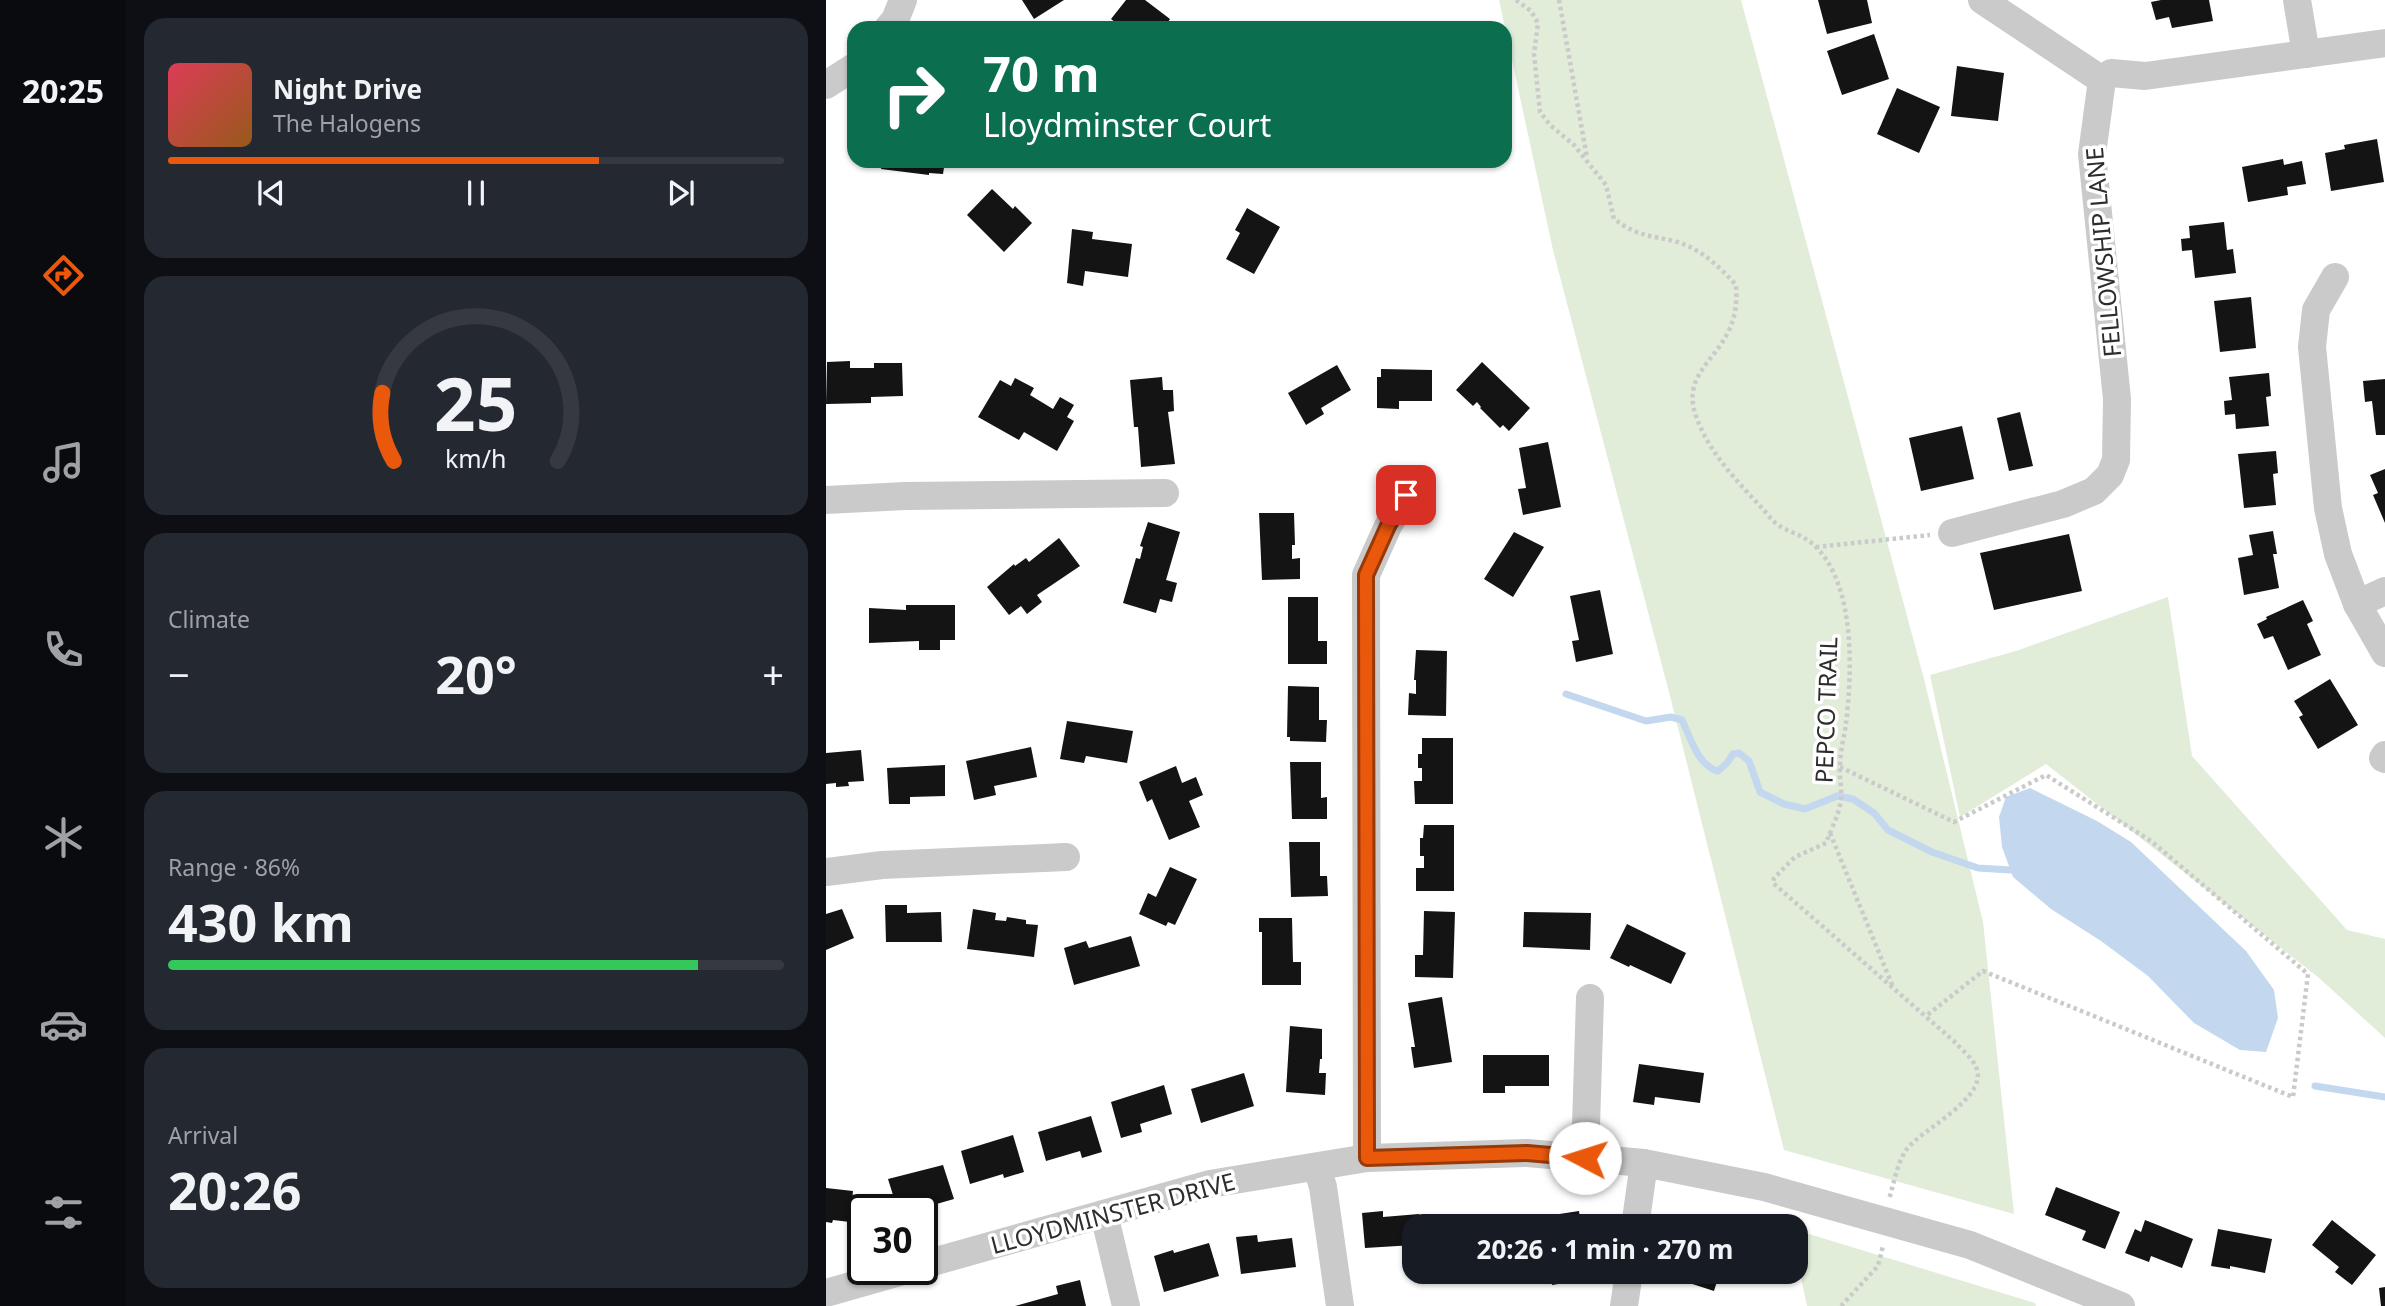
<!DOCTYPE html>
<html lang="en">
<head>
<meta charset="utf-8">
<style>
  body { margin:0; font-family:"Noto Sans",sans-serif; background:#242831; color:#f1f3f6; height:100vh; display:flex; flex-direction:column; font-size:26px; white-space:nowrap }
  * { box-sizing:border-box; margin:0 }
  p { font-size:23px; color:#9ea1a6 }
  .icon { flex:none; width:38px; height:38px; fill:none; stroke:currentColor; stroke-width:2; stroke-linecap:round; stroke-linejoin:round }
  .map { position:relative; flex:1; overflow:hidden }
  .panel { display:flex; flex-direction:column; gap:18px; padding:18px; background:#0d0f14; width:700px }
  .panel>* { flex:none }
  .top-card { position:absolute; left:21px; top:21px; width:665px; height:147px; border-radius:21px; box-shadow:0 2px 5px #0004; background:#0b6e4f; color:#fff; overflow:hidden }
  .speed { position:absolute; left:21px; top:1194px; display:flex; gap:14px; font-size:35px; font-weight:700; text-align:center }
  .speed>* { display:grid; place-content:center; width:91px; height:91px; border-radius:50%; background:#171b24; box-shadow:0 2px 5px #0004; line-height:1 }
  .speed .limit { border:4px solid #111; border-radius:10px; background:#fff; color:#111 }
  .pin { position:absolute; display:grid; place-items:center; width:60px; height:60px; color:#fff; margin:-30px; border-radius:14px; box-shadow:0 4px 10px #0006 }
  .me { position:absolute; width:77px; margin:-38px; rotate:275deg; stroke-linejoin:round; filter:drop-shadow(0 0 5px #0008) }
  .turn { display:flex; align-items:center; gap:24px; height:147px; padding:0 21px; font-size:32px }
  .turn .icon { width:91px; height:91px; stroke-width:2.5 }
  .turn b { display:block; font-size:49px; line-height:60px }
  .big { font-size:52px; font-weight:700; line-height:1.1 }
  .panel .widget { flex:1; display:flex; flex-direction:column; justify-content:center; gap:10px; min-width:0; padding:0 24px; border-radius:21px; background:#242831 }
  .panel .dial { align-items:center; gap:0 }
  .dial svg { height:182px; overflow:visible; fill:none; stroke:#363941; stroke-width:7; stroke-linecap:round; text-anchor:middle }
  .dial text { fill:#f1f3f6; stroke:none }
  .song { display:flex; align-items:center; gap:21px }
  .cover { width:84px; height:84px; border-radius:10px; background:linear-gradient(135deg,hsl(350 70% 55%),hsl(30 70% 35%)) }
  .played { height:7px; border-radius:4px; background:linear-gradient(90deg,#ea580c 70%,#363941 70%) }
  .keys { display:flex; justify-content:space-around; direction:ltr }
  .heat { display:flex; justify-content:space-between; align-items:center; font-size:38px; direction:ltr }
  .charge { height:10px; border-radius:5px; background:linear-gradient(90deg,#34c759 86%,#363941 0) }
  .trip { position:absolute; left:576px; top:1214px; width:406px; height:70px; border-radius:21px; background:#171b24; box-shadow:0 2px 5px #0004; font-weight:700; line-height:70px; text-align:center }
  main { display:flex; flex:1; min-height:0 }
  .tabs { display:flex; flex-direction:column; width:126px; justify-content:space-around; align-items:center; background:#090b0e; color:#9ea1a6 }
  .tabs .icon { width:49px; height:49px }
  .tabs .on { color:#ea580c }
  .tabs b { font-size:32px; color:#f1f3f6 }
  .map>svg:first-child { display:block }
  .green { fill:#e1ecd9 }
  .water { fill:#c3d7ee }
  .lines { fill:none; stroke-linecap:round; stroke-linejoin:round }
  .stream { stroke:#c3d7ee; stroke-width:7 }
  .building { fill:#141414 }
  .path { stroke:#cacaca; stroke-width:4.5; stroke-dasharray:3.5 3.5; stroke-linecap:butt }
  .minor { stroke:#cacaca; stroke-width:28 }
  .route-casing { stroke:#983908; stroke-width:18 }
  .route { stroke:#ea580c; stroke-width:12 }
  .labels { text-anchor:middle; stroke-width:7; stroke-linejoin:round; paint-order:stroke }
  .street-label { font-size:24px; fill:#2d2d2d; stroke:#fff }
</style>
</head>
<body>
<main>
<nav class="tabs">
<b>20:25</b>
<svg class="icon on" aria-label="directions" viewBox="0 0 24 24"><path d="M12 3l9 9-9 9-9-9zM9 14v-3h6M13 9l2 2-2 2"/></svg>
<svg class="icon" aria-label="music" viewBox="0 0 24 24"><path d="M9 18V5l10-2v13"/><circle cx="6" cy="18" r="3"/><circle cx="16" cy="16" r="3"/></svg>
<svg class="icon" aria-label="phone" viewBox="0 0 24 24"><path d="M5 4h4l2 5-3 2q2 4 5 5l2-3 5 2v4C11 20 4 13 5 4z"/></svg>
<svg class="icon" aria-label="climate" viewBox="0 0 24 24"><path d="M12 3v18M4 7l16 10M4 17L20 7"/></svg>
<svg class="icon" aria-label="car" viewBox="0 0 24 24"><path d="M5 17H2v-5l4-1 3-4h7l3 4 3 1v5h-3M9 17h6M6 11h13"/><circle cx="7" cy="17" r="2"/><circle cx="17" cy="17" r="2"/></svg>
<svg class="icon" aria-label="filters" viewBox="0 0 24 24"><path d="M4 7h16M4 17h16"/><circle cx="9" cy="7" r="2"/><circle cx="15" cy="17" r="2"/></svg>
</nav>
<section class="panel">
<div class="widget">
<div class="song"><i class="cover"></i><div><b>Night Drive</b><p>The Halogens</p></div></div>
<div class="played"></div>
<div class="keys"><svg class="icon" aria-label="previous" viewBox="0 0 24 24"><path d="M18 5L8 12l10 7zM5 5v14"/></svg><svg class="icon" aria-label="pause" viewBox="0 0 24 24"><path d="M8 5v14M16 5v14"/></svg><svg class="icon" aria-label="next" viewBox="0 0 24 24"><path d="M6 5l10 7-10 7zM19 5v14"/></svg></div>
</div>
<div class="widget dial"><svg viewBox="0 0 100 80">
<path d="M14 69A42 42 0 1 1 86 69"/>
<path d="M14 69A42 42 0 0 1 9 39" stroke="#ea580c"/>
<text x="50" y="56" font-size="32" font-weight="700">25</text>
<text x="50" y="72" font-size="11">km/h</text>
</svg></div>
<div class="widget"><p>Climate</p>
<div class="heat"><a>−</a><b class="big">20°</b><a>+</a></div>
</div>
<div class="widget"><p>Range · 86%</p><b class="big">430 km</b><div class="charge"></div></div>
<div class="widget"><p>Arrival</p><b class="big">20:26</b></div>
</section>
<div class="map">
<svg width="1559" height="1306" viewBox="0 0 1559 1306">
  <rect width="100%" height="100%" fill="#fff"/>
  <g class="green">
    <polygon points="673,0 915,0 1098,679 1157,922 1188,1214 958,1150 843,692 727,250"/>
    <polygon points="1342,597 1366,756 1521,930 1559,939 1559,1038 1492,977 1220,764 1134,817 1104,675 1190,651"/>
    <polygon points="970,1230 1209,1303 1210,1306 981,1306 970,1254"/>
  </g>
  <polygon class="water" points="1204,788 1271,821 1305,842 1420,951 1448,990 1452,1018 1440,1052 1414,1050 1368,1023 1322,976 1275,941 1225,909 1187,877 1176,847 1173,817 1180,797"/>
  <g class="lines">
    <g class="stream">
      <path d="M740,694L820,721L845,717L856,720C864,737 872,766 892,771L901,763L907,754L913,753L923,761L934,792L958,804L979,809L1011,796L1027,799L1048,813L1062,830L1106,852L1152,868L1184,870"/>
      <polyline points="1489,1086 1559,1097"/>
    </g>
  </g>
  <g class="building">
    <polygon points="196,0 238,0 208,19"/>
    <polygon points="300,0 319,0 344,19 342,22 350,28 297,28 285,19"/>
    <polygon points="992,0 1041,0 1046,23 1001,34"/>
    <polygon points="1335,0 1383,0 1387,21 1346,28 1343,17 1330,20 1325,2"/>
    <polygon points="1048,34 1063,79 1016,95 1001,51"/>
    <polygon points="1131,66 1178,73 1172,121 1125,116"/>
    <polygon points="1071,88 1114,107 1093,153 1051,134"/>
    <polygon points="1551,139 1558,182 1505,191 1499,153 1519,149 1518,145"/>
    <polygon points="1457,159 1458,165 1476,161 1480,184 1461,187 1462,195 1422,202 1416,167"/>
    <polygon points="57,161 119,161 117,174 103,173 103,175 55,169"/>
    <polygon points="166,189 187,209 189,206 206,223 178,252 141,215"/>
    <polygon points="421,208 454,227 428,274 400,259 414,233 409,230"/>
    <polygon points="1398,222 1401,250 1407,249 1410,273 1369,278 1366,250 1356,251 1355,239 1364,238 1363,226"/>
    <polygon points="246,229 267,232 266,239 306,244 302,277 259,271 257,286 241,283"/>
    <polygon points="1425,297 1430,348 1394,352 1388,301"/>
    <polygon points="24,361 24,368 48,368 48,363 76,363 77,396 45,397 45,403 0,404 1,362"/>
    <polygon points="656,362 704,408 683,431 677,425 674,428 654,408 655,407 651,402 647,406 630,390"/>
    <polygon points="511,365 525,390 495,408 498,414 480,425 462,393"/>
    <polygon points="555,369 606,370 606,401 573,401 573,409 551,408 551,377 555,377"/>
    <polygon points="1443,373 1445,396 1440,397 1443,426 1410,429 1409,414 1399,415 1398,401 1406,400 1403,377"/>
    <polygon points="336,377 337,390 347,390 348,411 342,412 349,464 315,467 312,427 308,427 304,380"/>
    <polygon points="189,378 208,388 204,395 227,409 234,397 248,405 241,417 248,421 231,451 198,432 193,440 152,417 174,380 185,386"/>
    <polygon points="1559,379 1559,435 1550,435 1546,401 1539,402 1537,381"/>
    <polygon points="1194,412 1207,466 1183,471 1171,418"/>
    <polygon points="1136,426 1148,479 1095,491 1083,438"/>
    <polygon points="722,442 735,507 697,515 692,489 700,488 693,448"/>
    <polygon points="1450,451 1452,473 1447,474 1450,505 1418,508 1412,454"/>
    <polygon points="1559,469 1559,523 1547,495 1552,493 1544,475"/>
    <polygon points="433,513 468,513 469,545 466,545 466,559 474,558 474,579 436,580"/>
    <polygon points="322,522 354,532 340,580 351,583 346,602 334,599 330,613 297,603 310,558 314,559 317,547 314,546"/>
    <polygon points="1447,531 1451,554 1447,554 1453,588 1418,595 1412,558 1427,555 1423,535"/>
    <polygon points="688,532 718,547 687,597 658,579"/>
    <polygon points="1243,534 1256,591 1168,610 1154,553"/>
    <polygon points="233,538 254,566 211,595 216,602 201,614 195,606 183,615 161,587 188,564 189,566 200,558 203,562"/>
    <polygon points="774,590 787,654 750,662 746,641 753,640 744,596"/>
    <polygon points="462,597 492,597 492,641 501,641 501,664 462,664"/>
    <polygon points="1477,600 1487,621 1481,624 1495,655 1462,670 1447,636 1438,639 1431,624 1441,619 1440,617"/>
    <polygon points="80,605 129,605 129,640 114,640 114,650 93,650 93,641 43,643 43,608 80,610"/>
    <polygon points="590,650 621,651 620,716 582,715 583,693 590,694 590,680 588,680"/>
    <polygon points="1504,679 1532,725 1492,749 1473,717 1477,715 1468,701"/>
    <polygon points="462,686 493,687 493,720 501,720 500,742 464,741 464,737 461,737"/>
    <polygon points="241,721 307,731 301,763 260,756 258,763 234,759"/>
    <polygon points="596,738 627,738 627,804 589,804 588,781 596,781 596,768 592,768 592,754 596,754"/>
    <polygon points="205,747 211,777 168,786 170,795 148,800 140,761"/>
    <polygon points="35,750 38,781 22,782 23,786 10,787 10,783 0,784 0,753"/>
    <polygon points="464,762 495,762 495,798 501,797 501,819 466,819"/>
    <polygon points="119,765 119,796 84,797 84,804 63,804 61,768"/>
    <polygon points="350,766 356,783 370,777 377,795 363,801 374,827 343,840 326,799 321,802 313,782"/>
    <polygon points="598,825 628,825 628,891 590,891 590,868 598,868 598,856 594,856 594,838 597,838"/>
    <polygon points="463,842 494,842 494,876 501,876 502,896 465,897"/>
    <polygon points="344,867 371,879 349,925 342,922 340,926 313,914 322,893 330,897"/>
    <polygon points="59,905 81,905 81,913 115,912 116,942 60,942"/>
    <polygon points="16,909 28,938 0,950 0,914"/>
    <polygon points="147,909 170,913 169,920 180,921 181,917 200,920 200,924 212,925 208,957 141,949"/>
    <polygon points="598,911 629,912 627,978 589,977 589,955 597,955"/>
    <polygon points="698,912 765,913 764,950 697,947"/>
    <polygon points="433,918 466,918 467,962 475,962 475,985 436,985 436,932 433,932"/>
    <polygon points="801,924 860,953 845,984 804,965 803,967 784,958"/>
    <polygon points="305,936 314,966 248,985 238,948 260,941 263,948"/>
    <polygon points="616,997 626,1062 588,1068 585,1047 589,1047 582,1003"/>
    <polygon points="464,1026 496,1029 496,1059 494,1059 493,1073 500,1073 499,1095 460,1092"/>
    <polygon points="657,1055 723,1055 723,1086 679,1086 679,1093 657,1093"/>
    <polygon points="813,1064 878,1073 874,1103 829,1097 828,1105 807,1102"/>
    <polygon points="418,1073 428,1106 375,1123 365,1089"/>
    <polygon points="338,1085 346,1114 314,1124 316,1132 295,1138 285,1102"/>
    <polygon points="265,1116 276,1152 256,1158 254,1151 220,1161 212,1132"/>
    <polygon points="187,1135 198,1172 178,1178 177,1174 144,1184 135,1151"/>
    <polygon points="117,1165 128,1199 107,1205 105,1198 71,1208 62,1179"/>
    <polygon points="1230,1187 1294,1212 1279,1249 1256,1240 1260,1231 1219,1215"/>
    <polygon points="0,1188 27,1191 24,1222 7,1220 6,1223 0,1222"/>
    <polygon points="557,1211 557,1217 593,1214 594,1227 588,1227 588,1245 539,1248 536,1213"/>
    <polygon points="753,1211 755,1227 716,1227 714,1217"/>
    <polygon points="618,1214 639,1214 640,1221 674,1221 674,1227 618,1227"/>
    <polygon points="1319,1220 1367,1239 1356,1268 1325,1256 1323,1262 1299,1253 1309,1229 1315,1232"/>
    <polygon points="1506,1220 1550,1255 1526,1285 1509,1272 1513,1267 1486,1245"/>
    <polygon points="1392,1229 1446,1239 1439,1273 1404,1266 1404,1269 1385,1266"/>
    <polygon points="431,1235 432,1242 466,1238 470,1267 415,1274 410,1237"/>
    <polygon points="383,1243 393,1276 338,1292 328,1256 347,1250 348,1253"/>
    <polygon points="724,1272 755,1272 756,1280 726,1285"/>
    <polygon points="856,1272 894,1272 888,1291 854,1280"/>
    <polygon points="254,1280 260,1306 189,1306 232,1294 230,1286"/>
    <polygon points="1559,1287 1559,1306 1555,1306 1553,1288"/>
  </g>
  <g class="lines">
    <g class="path">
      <path d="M690,0L705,11L712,23L708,54L714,112L724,125L748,145L780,185L788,219C811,236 822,235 848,241C874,248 893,266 910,285C911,301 910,317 902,332C888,362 856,377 870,416C882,451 909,479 934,506C940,512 946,521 952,525C964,533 978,535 989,546C1030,586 1026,672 1020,724C1018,738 1014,752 1014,766C1013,777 1016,787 1015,798C1014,813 1005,829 1000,843L969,857L948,878L947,883L1130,1043C1136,1050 1147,1059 1150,1067C1164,1097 1096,1129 1081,1149C1071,1162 1068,1184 1063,1199"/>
      <polyline points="733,0 761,158"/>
      <polyline points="990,547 1104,535"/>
      <polyline points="1014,767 1128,822 1220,775 1325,841 1482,974 1467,1097 1157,971 1100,1016"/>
      <polyline points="1004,833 1067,987"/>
      <polyline points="1015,1306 1052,1266 1057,1246"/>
    </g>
    <g class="minor">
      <polyline points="1156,0 1276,80"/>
      <polyline points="1471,0 1480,54"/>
      <polyline points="62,28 69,20 77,0"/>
      <polyline points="0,85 28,67"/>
      <polyline points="1509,277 1490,310 1486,347 1502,508 1512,554 1531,604 1559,653"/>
      <polyline points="0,500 79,496 339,493"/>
      <polyline points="1126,533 1237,504 1268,491 1284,475 1290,460 1291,399 1266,154 1276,80 1285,73 1319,76 1559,43"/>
      <polyline points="1531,604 1559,591"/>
      <polyline points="1559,755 1557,758 1559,759"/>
      <polyline points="0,872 56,865 240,857"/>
      <polyline points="541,1158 540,575 562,526 580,495"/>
      <polyline points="759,1158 764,998"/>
      <polyline points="491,1167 497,1187 514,1306"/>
      <polyline points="278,1214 300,1306"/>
      <polyline points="809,1227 818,1163"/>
      <polyline points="96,1265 384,1184 541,1158 701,1153 818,1163 938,1187 1144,1245 1295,1306"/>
      <polyline points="0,1293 84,1269"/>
      <polyline points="798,1306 803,1272"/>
    </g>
  </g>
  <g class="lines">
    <defs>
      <polyline id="route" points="580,495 562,526 540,575 541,1158 701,1153 759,1158"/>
    </defs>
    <use href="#route" class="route-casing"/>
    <use href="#route" class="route"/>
  </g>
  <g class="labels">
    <g class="street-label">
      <text transform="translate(1278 252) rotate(-95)" y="8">FELLOWSHIP LANE</text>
      <text transform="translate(1001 710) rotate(-88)" y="8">PEPCO TRAIL</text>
      <text transform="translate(287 1214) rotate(-15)" y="8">LLOYDMINSTER DRIVE</text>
    </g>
  </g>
</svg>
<div class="speed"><div class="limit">30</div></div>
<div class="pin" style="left:580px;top:495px;background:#d93025"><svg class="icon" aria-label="arrive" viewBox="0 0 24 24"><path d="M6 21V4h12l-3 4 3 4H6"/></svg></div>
<svg class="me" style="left:759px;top:1158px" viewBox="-20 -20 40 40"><circle r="19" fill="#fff"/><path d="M0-13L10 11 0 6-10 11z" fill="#ea580c"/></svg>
<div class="trip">20:26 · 1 min · 270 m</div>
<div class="top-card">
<div class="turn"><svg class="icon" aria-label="right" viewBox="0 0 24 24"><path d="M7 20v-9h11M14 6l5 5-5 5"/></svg><div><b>70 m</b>Lloydminster Court</div></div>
</div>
</div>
</main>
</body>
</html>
